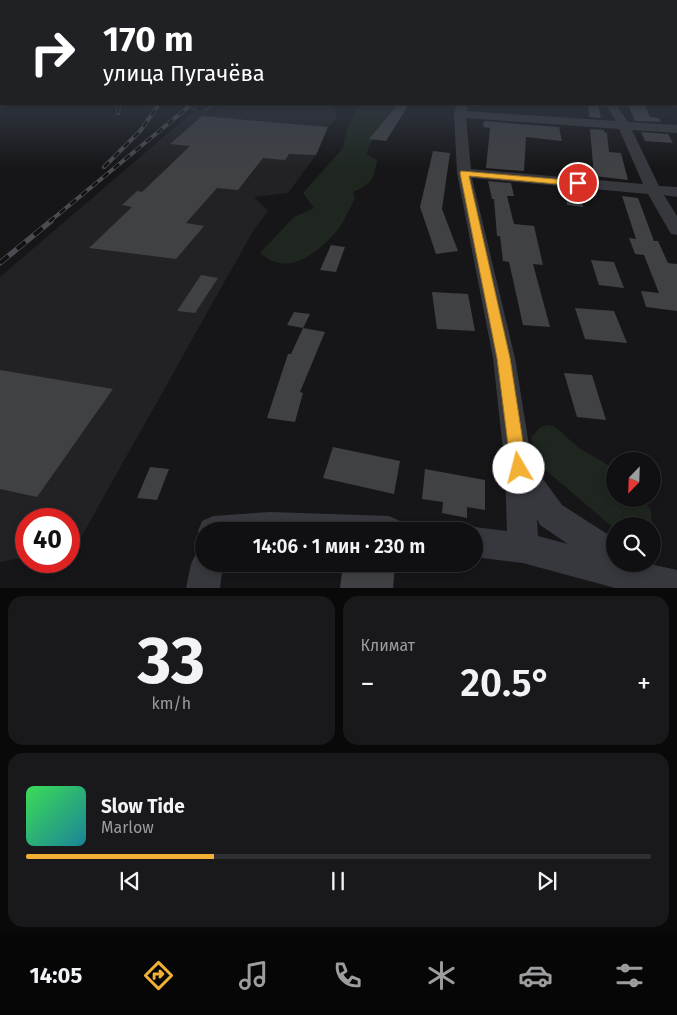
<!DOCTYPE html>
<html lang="ru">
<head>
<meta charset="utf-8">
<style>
  body { margin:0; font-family:"Fira Sans",sans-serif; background:#19191b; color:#f1f3f6; height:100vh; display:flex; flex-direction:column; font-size:19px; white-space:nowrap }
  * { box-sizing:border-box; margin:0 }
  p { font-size:16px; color:#9c9d9f }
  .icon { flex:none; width:28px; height:28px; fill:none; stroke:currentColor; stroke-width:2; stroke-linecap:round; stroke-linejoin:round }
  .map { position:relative; height:588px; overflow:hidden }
  .details { display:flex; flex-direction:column; gap:8px; padding:8px; background:#09090a; flex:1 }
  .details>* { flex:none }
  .hud { position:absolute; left:0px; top:0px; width:678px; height:105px; box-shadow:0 2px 8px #0003,0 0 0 1px #303032; background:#202124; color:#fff; overflow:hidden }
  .needle { width:32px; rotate:203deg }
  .fabs { position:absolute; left:606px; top:452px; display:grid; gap:10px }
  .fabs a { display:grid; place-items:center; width:55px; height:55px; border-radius:50%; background:#101012; box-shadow:0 2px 8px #0003,0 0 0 1px #303032; font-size:25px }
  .speed { position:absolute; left:15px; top:508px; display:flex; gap:10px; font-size:25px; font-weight:700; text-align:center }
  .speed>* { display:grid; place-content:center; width:65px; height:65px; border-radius:50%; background:#101012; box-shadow:0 2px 8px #0003,0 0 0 1px #303032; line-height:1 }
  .speed .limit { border:8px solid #d22; background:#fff; color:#111 }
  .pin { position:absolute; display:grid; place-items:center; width:42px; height:42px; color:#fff; margin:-21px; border:2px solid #fff; border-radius:50%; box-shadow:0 1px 5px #0007 }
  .me { position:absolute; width:55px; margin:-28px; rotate:352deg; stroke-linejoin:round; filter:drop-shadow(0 0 4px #0008) }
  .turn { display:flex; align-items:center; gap:18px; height:105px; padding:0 20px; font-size:22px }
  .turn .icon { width:65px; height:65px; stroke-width:2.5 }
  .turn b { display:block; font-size:35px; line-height:42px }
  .big { font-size:38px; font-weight:600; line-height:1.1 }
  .details .widget { flex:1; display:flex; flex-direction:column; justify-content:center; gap:8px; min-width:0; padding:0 18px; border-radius:15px; background:#19191b }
  .details .dial { align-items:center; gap:0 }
  .dial b { font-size:65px; line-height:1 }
  .song { display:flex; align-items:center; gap:15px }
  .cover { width:60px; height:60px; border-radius:8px; background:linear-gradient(135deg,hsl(130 70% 55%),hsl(190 70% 35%)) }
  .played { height:5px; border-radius:2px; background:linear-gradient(90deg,#f2b134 30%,#303032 30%) }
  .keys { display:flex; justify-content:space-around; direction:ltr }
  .heat { display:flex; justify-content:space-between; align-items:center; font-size:28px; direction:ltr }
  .details .tiles { flex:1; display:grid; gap:8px; grid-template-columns:1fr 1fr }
  .widget:last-child { grid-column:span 2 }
  .trip { position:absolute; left:195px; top:522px; width:288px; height:50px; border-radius:25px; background:#101012; box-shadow:0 2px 8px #0003,0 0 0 1px #303032; font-weight:600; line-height:50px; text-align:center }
  .tabs { display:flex; height:80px; justify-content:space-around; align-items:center; background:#060607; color:#9c9d9f }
  .tabs .icon { width:35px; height:35px }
  .tabs .current { color:#f2b134 }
  .tabs b { font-size:22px; color:#f1f3f6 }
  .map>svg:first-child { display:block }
  .built { fill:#222225 }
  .green { fill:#1e261f }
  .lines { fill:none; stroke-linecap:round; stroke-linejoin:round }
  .stream { stroke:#2c353c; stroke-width:3 }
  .building { fill:#404145 }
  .minor { fill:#37383d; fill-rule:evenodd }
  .rail-far1-casing { stroke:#4a4c52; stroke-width:4 }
  .rail-casing { stroke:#4a4c52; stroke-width:5.5 }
  .rail-far1 { stroke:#111113; stroke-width:2.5; stroke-dasharray:7; stroke-linecap:butt }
  .rail { stroke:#111113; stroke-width:4; stroke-dasharray:11; stroke-linecap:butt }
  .route { fill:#f2b134; stroke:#9d7322 }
</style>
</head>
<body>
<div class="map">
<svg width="677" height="588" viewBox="0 0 677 588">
  <rect width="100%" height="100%" fill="#161618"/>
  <polygon class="built" points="227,104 325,104 332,107 337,118 328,127 316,155 288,193 254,197 268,211 253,231 75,548 69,549 69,519 26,519 26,557 0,562 0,277 195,110 208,111"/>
  <g class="green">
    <path d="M363,104H397L369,139H373L366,154L377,160C374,181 371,183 353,192L355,198C349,209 344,223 336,232C315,255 288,277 260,253L294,217L314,208L303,193L343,148L346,131L356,109Z"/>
    <polygon points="548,425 554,426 579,448 615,469 615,499 644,499 651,511 654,544 652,526 615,526 615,529 536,462 531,437 541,427"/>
  </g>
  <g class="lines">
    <g class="stream">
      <polyline points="192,109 196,109"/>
      <polyline points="205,110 217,104"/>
    </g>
  </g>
  <g class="building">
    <polygon points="398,104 409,104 386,141 369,139"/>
    <polygon points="588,104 598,104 601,118 589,117"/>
    <polygon points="628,104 644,104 650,117 659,118 661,122 635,121"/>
    <polygon points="202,116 328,127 316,155 289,154 285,160 263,158 238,190 217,188 186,223 204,226 176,259 89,248 132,207 122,205 137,191 142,192 190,146 170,144"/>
    <polygon points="484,121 559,127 562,141 526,137 524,171 486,168 490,128 483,127"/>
    <polygon points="590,129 604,130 604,132 607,133 609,152 621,153 628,180 594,176"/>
    <polygon points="641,132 668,134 673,143 645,141"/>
    <polygon points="433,151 450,153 442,209 458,251 436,254 420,207"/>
    <polygon points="488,181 511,183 514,196 507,196 514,224 534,226 543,265 533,264 550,327 523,325 509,262 503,261 500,236 497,236 494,199 492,199"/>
    <polygon points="565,188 580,190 583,207 567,205"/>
    <polygon points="622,196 638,198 654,241 658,241 668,263 677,264 677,311 646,307 641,291 659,293 644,255 635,254 629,238 636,239"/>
    <polygon points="331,245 345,247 336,272 320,270"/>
    <polygon points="591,260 614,262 624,288 599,285"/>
    <polygon points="201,275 218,278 195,313 177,311"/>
    <polygon points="432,292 468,294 475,331 437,329"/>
    <polygon points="575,308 614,311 627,343 585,339"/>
    <polygon points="294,312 310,314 303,328 287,325"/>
    <polygon points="303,328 325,332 300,392 303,393 295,422 267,418 288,354 291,354"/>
    <polygon points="0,370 113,389 37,497 0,489"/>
    <polygon points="564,373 592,375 606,420 577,417"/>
    <polygon points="333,447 400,461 394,494 323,478"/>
    <polygon points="150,467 169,469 157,500 137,498"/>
    <polygon points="425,469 485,480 485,510 467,507 467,518 442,513 443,502 422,499"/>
    <polygon points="343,564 395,566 393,588 340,588"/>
  </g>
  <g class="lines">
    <g class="minor">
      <path d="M457,104H468L467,111L616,121L605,104H616L628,122L677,125V133L632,130L659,186L677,187V197L664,195L677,216V235L671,234L648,194L472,178L515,358L532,464L562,505L615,539V564H650L677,570V588H615L523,563L474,557V531H463L474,527L507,531L505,468L493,358L457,173L454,114ZM466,118L619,129L643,184L471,169ZM537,519L540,525L568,544L538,536Z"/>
      <polygon points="270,512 389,516 400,521 404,531 204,531 204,542 198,531 202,521 213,516"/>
      <polygon points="204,549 204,564 223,564 220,588 186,588 191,564 196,553"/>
    </g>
    <defs>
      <g id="rail-far1">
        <polyline points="118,113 119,104"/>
        <polyline points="104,167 141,130 159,104"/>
        <polyline points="49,222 192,104"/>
      </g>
      <polyline id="rail" points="0,263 51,221"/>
    </defs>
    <use href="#rail-far1" class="rail-far1-casing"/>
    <use href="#rail" class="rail-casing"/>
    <use href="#rail-far1" class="rail-far1"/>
    <use href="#rail" class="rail"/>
  </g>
  <linearGradient id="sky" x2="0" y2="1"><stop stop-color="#0c0c0d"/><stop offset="0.51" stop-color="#363c48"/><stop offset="1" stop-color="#363c48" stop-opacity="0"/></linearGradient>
  <rect width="677" height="169" fill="url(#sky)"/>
  <polygon class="route" points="461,171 578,181 582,183 578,186 469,176 510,358 527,468 525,473 519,475 514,473 511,468 497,358 460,173"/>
</svg>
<div class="fabs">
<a><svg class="needle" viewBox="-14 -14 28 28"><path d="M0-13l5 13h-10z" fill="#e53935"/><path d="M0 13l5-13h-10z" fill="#9c9d9f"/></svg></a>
<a><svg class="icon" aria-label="search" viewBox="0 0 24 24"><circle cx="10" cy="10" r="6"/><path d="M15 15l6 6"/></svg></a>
</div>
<div class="speed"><div class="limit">40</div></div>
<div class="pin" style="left:578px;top:183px;background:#d93025"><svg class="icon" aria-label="arrive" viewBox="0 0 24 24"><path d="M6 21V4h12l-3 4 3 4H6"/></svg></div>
<svg class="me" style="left:519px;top:468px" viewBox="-20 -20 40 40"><circle r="19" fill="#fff"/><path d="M0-13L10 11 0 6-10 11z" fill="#f2b134"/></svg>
<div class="trip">14:06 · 1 мин · 230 m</div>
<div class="hud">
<div class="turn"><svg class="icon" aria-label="right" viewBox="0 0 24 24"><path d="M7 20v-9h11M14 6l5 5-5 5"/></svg><div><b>170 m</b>улица Пугачёва</div></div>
</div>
</div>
<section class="details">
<div class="tiles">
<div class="widget dial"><b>33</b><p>km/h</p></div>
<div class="widget"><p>Климат</p>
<div class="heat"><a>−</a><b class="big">20.5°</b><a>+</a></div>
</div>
<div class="widget">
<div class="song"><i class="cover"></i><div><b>Slow Tide</b><p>Marlow</p></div></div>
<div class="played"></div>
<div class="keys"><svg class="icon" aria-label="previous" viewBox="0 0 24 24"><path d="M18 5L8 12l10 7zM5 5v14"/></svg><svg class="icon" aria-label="pause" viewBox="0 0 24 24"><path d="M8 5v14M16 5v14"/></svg><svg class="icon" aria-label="next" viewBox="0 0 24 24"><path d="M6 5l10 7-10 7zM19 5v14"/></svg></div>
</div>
</div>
</section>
<nav class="tabs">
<b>14:05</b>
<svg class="icon current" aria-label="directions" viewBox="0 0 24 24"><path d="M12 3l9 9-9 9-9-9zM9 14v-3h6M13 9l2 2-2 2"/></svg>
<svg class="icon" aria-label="music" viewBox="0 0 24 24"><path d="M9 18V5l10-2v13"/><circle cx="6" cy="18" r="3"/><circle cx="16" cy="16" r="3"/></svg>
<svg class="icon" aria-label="phone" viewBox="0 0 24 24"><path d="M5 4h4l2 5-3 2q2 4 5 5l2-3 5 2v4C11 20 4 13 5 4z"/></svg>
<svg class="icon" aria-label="climate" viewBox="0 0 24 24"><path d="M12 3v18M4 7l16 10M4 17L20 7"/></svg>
<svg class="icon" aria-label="car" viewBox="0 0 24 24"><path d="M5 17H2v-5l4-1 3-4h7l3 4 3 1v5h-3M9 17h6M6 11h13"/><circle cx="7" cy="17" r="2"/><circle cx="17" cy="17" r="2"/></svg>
<svg class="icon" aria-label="filters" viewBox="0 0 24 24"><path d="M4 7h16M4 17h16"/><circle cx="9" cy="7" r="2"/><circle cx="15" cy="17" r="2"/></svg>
</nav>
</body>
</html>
